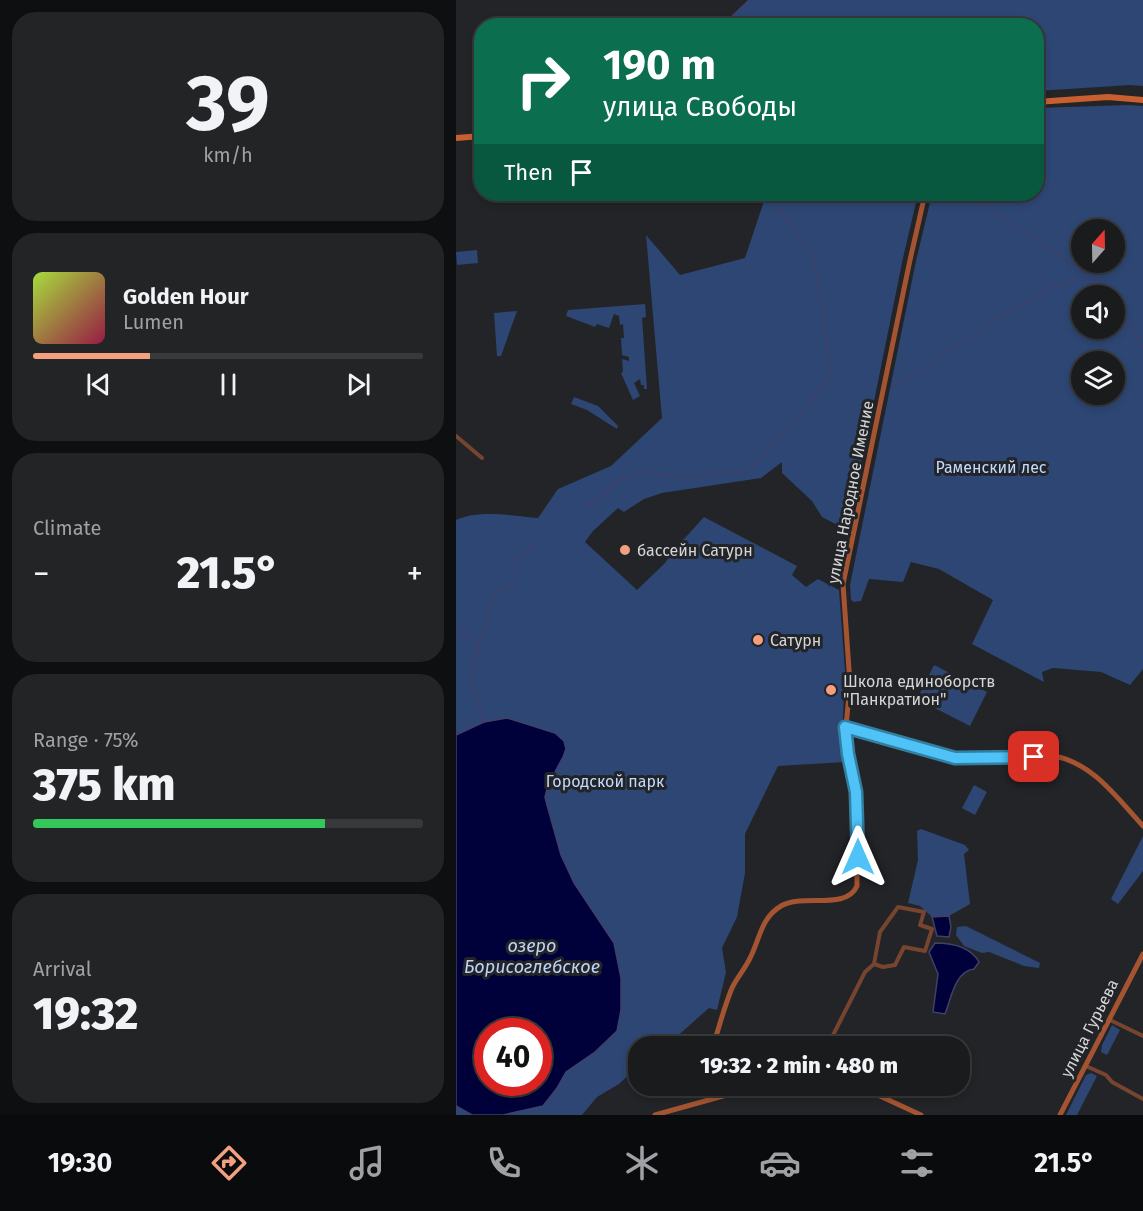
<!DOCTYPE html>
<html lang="en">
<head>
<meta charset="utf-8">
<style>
  body { margin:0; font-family:"Fira Sans",sans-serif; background:#232426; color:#f1f3f6; height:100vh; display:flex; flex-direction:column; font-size:22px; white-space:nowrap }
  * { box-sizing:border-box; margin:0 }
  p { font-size:20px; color:#9fa1a4 }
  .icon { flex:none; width:33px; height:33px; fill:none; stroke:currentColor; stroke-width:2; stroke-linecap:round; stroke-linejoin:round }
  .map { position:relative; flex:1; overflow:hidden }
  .side { display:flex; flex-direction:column; gap:12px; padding:12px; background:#0e0f10; width:456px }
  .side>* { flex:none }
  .hud { position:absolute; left:18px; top:18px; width:570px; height:183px; border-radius:24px; box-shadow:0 3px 9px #0003,0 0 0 2px #38393b; background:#0b6e4f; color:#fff; overflow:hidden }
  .needle { width:39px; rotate:20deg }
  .controls { position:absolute; left:615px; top:219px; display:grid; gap:12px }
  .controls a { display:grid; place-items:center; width:54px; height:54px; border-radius:50%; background:#1a1b1d; box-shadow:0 3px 9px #0003,0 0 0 2px #38393b; font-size:30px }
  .speed { position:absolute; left:18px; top:1018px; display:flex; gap:12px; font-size:30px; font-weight:700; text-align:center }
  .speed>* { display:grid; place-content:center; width:78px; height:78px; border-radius:50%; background:#1a1b1d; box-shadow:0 3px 9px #0003,0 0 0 2px #38393b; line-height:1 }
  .speed .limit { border:9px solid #d22; background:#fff; color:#111 }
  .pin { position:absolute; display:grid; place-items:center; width:51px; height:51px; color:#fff; margin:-26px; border-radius:12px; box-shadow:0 3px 9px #0006 }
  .me { position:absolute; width:66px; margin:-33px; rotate:0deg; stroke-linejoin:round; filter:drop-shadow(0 0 4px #0008) }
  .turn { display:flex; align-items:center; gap:21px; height:126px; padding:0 30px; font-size:27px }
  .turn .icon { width:78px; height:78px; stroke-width:2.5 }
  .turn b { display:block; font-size:42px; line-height:51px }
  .then { display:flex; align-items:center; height:57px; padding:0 30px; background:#0003; gap:12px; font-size:22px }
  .big { font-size:45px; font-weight:800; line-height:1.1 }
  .side .widget { flex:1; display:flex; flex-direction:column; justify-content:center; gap:9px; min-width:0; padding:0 21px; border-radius:24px; background:#232426 }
  .side .dial { align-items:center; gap:0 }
  .dial b { font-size:78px; line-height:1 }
  .song { display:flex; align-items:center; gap:18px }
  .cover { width:72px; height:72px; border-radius:9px; background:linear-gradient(135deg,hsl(80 70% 55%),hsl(340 70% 35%)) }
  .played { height:6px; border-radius:3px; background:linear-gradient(90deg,#f2a07f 30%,#38393b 30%) }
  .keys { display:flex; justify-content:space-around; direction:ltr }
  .heat { display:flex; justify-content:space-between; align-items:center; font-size:33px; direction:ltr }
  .charge { height:9px; border-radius:4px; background:linear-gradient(90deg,#34c759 75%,#38393b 0) }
  .trip { position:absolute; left:172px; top:1036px; width:342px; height:60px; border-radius:24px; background:#1a1b1d; box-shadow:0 3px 9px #0003,0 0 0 2px #38393b; font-weight:800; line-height:60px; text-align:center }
  .tab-bar { display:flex; height:96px; justify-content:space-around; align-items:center; background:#0a0b0c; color:#9fa1a4 }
  .tab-bar .icon { width:42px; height:42px }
  .tab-bar .active { color:#f2a07f }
  .tab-bar b { font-size:27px; color:#f1f3f6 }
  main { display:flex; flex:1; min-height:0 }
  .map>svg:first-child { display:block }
  .green { fill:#2d4673; fill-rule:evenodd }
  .water { fill:#00003a; stroke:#404069; stroke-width:1.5; fill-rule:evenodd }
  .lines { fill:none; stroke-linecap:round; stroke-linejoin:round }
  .stream { stroke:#404069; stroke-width:1.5 }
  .street { stroke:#77442f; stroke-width:4 }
  .secondary { stroke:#a55431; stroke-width:5 }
  .primary { stroke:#c85f30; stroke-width:6 }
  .route-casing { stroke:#337fa1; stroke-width:15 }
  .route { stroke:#4fc3f7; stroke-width:10 }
  .poi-dot { fill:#f2a07f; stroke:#222427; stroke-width:2 }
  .labels { text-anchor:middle; stroke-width:6; stroke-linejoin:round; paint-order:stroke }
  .park-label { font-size:16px; fill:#c3d9ff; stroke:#222427 }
  .street-label { font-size:16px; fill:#d4d6d7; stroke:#222427 }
  .poi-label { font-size:16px; fill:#d4d6d7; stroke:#222427; text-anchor:start }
  .water-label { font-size:18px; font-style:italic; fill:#bdd3f8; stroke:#222427 }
</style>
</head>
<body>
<main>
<section class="side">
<div class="widget dial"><b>39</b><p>km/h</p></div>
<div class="widget">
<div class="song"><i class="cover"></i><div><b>Golden Hour</b><p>Lumen</p></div></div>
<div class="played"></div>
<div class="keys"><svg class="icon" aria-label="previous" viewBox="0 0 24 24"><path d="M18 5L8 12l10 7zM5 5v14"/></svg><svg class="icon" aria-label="pause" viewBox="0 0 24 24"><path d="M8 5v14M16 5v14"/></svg><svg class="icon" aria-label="next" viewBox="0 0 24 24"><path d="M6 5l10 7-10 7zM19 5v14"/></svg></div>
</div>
<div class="widget"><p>Climate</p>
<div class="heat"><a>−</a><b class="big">21.5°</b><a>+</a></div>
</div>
<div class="widget"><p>Range · 75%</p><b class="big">375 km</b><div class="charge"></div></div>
<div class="widget"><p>Arrival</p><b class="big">19:32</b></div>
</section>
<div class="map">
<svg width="687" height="1115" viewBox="0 0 687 1115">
  <rect width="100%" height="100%" fill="#222427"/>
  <g class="green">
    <polygon points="293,0 687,0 687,86 674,85 581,91 580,26 266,25"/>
    <path d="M672,105L687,106V669L674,685L645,672L597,668L586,672L588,682L516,644L537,600L483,569L455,562L447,582L413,579L405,601L398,602L395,600L394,585L460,261L476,194H580L581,108ZM626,230H658V262H626ZM626,296H658V328H626ZM626,362H658V394H626Z"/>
    <path d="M307,194H462L447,258L394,520L387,528L366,517L356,501L326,473V462L305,478L206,493L188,499L168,512L162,508L137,531L129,542L181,590L209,563L218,550L248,517L341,566L336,575L350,587L362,579L383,590L389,671L386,739L389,762L322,766L289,834V873L281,917L266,948L270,972L261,1010L253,1008L209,1047H183V1065L163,1084L141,1097L126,1115H0V520C24,509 57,516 82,518L102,489L155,466L206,418L190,235L224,275L289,258L308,201L311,199ZM32,1032H82V1083H32Z"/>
    <polygon points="21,250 22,263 1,265 0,252"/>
    <polygon points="189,304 190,317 186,318 191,389 188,389 188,385 185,385 184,379 178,383 184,396 177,400 165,373 167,372 166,359 173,361 173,357 166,355 165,338 168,338 167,324 164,325 163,316 158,314 153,328 141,324 139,327 110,316 112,310"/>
    <polygon points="61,311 45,356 41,356 38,313"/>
    <polygon points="118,397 142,406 162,426 161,429 131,410 115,404"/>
    <polygon points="478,665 531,692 514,726 461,699"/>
    <polygon points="518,785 531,792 519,815 506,808"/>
    <polygon points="465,829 509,845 513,850 508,854 514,904 493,916 476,917 464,906 452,903 462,860 461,831"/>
    <polygon points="687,836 687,871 662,904 655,899"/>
    <polygon points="510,926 584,963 583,968 568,966 533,952 526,953 508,946 500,935 501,927"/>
    <polygon points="656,1025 664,1030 651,1055 645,1052 646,1045"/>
    <polygon points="635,1073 641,1076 621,1115 610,1115 630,1075"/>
  </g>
  <g class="water">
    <path d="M51,718L99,733L108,741L110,749L107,757L92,785L89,797L91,805L105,855L118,883L158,943L165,978V1010L161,1031L139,1052L110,1072L101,1088L87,1106L47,1115H16L0,1106V735L28,722ZM32,1032H82V1083H32Z"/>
    <polygon points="493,916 495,927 493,937 481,936 476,917"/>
    <path d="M479,943C495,943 514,946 523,962L518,969C499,971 495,999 489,1014L477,1012L482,974L473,952Z"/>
  </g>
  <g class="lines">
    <g class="stream">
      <polyline points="266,26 293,0"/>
      <polyline points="511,194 611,260 649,289 654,296"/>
      <polyline points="323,199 351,194"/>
      <polyline points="658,301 687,347"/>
      <polyline points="435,389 529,326 593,288 632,277"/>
      <polyline points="127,508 146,497 163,480 180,473 237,477 271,472 288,472 305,459 325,433 351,406 371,380 374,373 370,333 365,295 356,252 311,194"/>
      <polyline points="59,569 60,559 81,542"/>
      <polyline points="0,626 9,635 16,637 22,648"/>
      <polyline points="28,722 14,678 40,590 56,585 58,579"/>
    </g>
    <g class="street">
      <polyline points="0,436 26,458"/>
      <polyline points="654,1020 687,1036"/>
      <polyline points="371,1047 409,972 418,964 424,932 442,907 468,912 464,925 476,929 469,951 448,947 439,965 427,967 418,964"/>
      <polyline points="630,1066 650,1075 656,1082 687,1099"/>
    </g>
    <g class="secondary">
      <path d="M389,727L499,758L598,756C637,763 661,798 687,826"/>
      <path d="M259,1047V1040C264,1023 269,1005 276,988C281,977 290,968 295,956C304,938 305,918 325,906C346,893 390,911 401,886L400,792L389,737L394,684L387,584L454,260L469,194"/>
      <polyline points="397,1086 411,1090 465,1115"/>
      <polyline points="199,1115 285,1091 352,1086"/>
      <polyline points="604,1115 687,954"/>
    </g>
    <g class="primary">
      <polyline points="580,102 652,97 687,100"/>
      <polyline points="0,138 26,136"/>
    </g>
  </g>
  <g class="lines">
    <defs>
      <polyline id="route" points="402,857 400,792 392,754 389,727 499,758 578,757"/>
    </defs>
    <use href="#route" class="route-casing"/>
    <use href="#route" class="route"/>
  </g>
  <g class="poi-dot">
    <circle cx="169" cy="550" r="6"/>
    <circle cx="302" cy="640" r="6"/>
    <circle cx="375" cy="690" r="6"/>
  </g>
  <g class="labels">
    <g class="park-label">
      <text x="535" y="473">Раменский лес</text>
      <text x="149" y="787">Городской парк</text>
    </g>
    <g class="street-label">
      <text transform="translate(394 492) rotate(-79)" y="6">улица Народное Имение</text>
      <text transform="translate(633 1028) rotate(-63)" y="6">улица Гурьева</text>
    </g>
    <g class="poi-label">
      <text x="181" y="556">бассейн Сатурн</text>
      <text x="314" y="646">Сатурн</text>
      <text x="387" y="687">Школа единоборств<tspan x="387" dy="18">"Панкратион"</tspan></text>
    </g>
    <g class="water-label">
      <text x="76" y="952">озеро<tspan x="76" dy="21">Борисоглебское</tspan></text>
    </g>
  </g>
</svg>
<div class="controls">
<a><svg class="needle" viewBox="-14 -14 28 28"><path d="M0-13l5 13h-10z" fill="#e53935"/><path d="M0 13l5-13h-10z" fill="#9fa1a4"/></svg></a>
<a><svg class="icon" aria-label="sound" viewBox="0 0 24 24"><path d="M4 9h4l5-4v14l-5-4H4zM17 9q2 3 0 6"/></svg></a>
<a><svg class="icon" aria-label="layers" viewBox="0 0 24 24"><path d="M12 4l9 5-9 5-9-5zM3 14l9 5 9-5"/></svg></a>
</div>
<div class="speed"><div class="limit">40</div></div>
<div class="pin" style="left:578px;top:757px;background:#d93025"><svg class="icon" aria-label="arrive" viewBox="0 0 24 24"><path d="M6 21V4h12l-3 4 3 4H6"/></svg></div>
<svg class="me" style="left:402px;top:857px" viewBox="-20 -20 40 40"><path d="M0-17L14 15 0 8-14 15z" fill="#4fc3f7" stroke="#fff" stroke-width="4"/></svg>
<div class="trip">19:32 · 2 min · 480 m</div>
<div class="hud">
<div class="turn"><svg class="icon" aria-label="right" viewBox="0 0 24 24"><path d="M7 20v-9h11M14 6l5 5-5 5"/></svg><div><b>190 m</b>улица Свободы</div></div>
<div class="then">Then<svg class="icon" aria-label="arrive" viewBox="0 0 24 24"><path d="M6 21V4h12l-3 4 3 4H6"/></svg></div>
</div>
</div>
</main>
<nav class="tab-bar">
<b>19:30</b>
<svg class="icon active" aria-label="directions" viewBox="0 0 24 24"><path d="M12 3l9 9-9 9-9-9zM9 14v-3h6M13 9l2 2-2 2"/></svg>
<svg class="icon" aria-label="music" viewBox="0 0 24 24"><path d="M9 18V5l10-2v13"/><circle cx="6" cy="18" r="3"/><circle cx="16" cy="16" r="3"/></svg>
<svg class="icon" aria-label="phone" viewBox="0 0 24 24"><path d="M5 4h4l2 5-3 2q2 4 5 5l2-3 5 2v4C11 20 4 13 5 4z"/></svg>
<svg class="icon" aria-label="climate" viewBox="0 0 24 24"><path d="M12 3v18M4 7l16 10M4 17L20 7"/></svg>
<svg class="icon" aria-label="car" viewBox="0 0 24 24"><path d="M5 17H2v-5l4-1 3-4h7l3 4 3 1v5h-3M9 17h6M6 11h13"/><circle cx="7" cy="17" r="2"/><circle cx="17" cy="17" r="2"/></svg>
<svg class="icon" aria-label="filters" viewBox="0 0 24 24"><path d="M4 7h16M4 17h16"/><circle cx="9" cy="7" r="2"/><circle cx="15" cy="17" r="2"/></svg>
<b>21.5°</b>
</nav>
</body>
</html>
